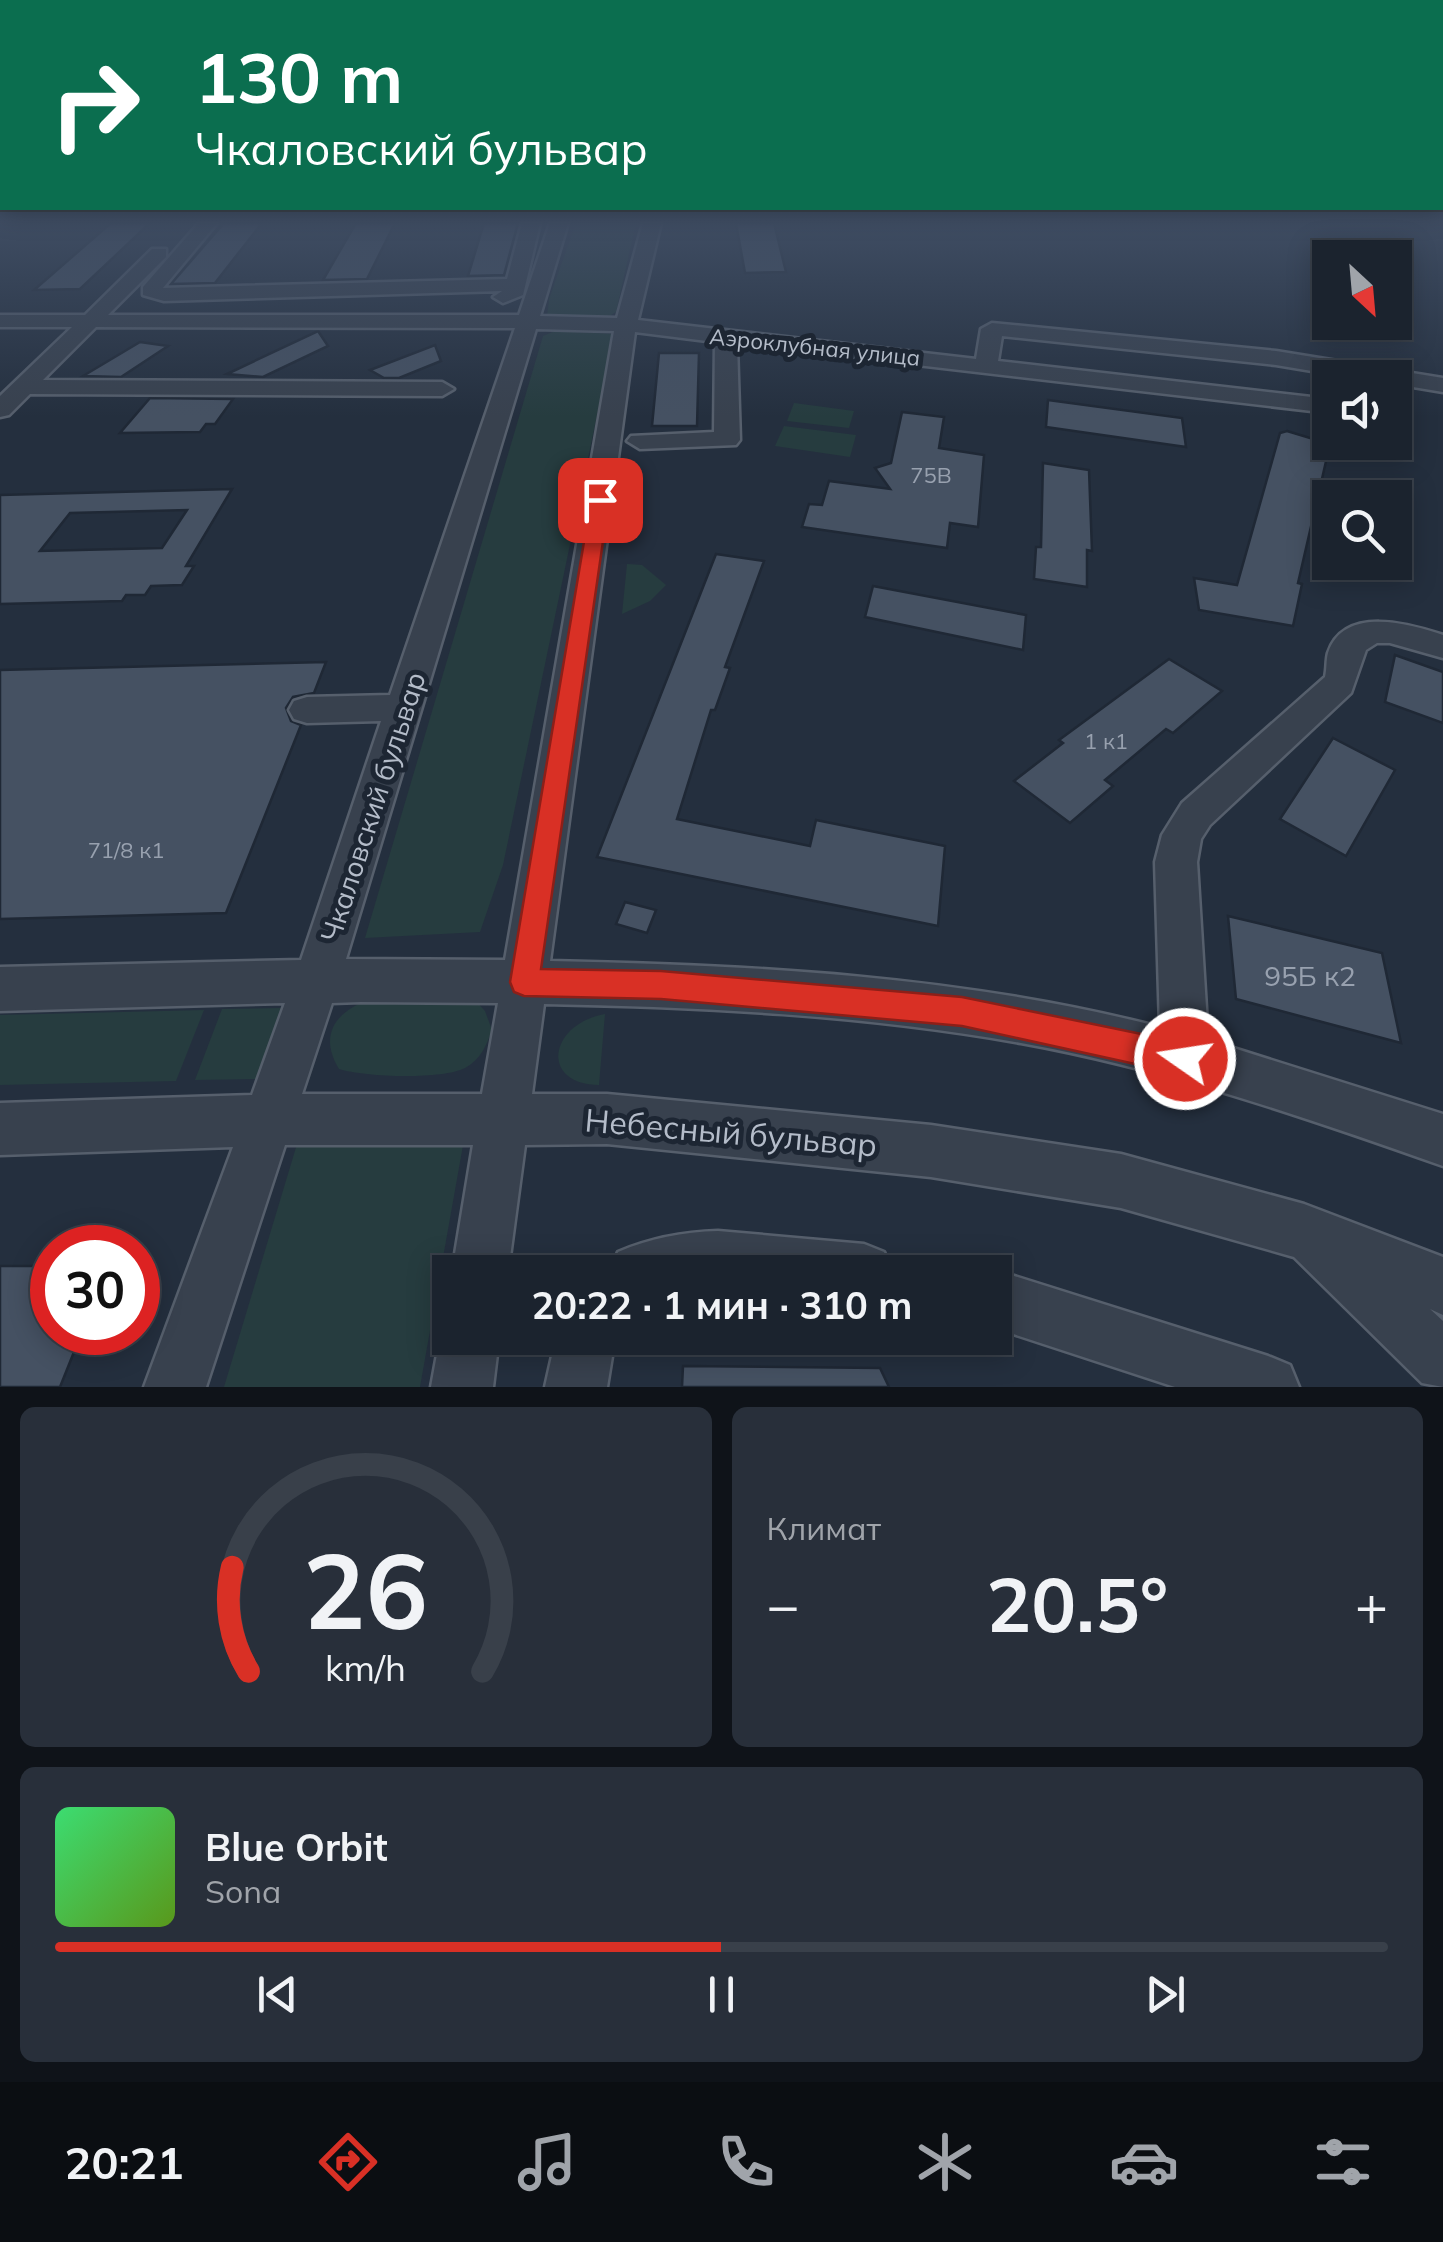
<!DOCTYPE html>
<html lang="ru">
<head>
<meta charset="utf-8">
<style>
  body { margin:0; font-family:Mulish,sans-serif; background:#282f3a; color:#f1f3f6; height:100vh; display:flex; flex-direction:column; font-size:38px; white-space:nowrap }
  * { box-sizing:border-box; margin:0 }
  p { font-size:32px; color:#a0a4aa }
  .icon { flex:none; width:55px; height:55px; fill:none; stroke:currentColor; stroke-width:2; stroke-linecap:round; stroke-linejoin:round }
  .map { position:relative; height:1387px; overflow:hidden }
  .sheet { display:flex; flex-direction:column; gap:20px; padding:20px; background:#0f1319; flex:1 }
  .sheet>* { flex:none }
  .guide { position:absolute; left:0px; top:0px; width:1445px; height:210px; box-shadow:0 5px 25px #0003,0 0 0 2px #39404a; background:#0b6e4f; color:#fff; overflow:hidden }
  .needle { width:65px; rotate:154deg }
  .controls { position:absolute; left:1312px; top:240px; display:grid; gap:20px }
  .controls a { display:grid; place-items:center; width:100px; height:100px; border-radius:0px; background:#1b232e; box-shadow:0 5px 25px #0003,0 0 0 2px #39404a; font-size:50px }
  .speed { position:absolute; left:30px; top:1225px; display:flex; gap:20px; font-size:50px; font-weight:700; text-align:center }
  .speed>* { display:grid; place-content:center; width:130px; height:130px; border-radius:50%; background:#1b232e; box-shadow:0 5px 25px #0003,0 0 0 2px #39404a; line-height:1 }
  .speed .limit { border:15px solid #d22; background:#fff; color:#111 }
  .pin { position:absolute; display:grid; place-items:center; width:85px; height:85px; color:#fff; margin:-42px; border-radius:20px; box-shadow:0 5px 15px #0006 }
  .me { position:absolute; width:110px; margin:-55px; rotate:283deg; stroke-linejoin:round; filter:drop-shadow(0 0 8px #0008) }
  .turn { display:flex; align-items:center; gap:35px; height:210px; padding:0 30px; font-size:45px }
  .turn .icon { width:130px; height:130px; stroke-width:2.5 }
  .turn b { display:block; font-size:70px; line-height:85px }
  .big { font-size:75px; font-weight:700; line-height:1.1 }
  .sheet .card { flex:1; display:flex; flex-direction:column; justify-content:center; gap:15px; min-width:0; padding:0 35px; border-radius:15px; background:#282f3a }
  .sheet .dial { align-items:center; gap:0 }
  .dial svg { height:260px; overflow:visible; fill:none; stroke:#39404a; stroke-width:7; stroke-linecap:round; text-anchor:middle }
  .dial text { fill:#f1f3f6; stroke:none }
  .song { display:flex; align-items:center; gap:30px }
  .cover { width:120px; height:120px; border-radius:15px; background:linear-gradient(135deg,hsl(140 70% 55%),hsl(90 70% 35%)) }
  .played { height:10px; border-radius:5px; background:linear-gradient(90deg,#d93025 50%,#39404a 50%) }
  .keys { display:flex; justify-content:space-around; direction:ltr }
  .heat { display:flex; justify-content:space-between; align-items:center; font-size:55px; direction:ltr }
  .sheet .tiles { flex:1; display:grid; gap:20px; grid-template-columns:1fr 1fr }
  .card:last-child { grid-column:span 2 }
  .trip { position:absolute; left:432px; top:1255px; width:580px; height:100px; border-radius:0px; background:#1b232e; box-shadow:0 5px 25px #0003,0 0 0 2px #39404a; font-weight:700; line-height:100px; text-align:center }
  .tab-bar { display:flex; height:160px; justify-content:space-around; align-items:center; background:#0b0e12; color:#a0a4aa }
  .tab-bar .icon { width:70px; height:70px }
  .tab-bar .on { color:#d93025 }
  .tab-bar b { font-size:45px; color:#f1f3f6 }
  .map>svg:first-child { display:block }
  .green { fill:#263c3f }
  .building { fill:#455162; stroke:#1f2835; stroke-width:2.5; fill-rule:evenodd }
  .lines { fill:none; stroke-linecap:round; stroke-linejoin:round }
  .minor-casing { stroke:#565f6c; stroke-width:5 }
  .minor { fill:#38414e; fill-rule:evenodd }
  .route { fill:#d93025; stroke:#8d1f18; stroke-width:2.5 }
  .labels { text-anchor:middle; stroke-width:10; stroke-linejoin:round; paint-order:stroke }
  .far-street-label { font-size:22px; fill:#b4bcc9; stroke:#1d2633 }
  .number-label { font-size:22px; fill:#98a1af }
  .street-label { font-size:28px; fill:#b4bcc9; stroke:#1d2633 }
  .near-number-label { font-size:28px; fill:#98a1af }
  .near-street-label { font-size:32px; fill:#b4bcc9; stroke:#1d2633 }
</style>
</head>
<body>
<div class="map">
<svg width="1443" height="1387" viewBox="0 0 1443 1387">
  <rect width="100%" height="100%" fill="#242f3e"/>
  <g class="green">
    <polygon points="576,223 636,223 616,312 606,318 547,318 549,299"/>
    <polygon points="555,331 614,334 503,865 480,932 365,938 543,336"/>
    <polygon points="794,403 854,411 849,428 787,421"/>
    <polygon points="784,426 856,435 850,457 775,446"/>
    <polygon points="627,564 642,565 666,585 650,601 622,614"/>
    <path d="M472,997L485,1011L492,1030C486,1046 481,1059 465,1068C441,1080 364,1077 339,1069C319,1036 334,1013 368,1000Z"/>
    <polygon points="285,1008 261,1079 195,1080 222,1009"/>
    <polygon points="204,1010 176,1081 0,1085 0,1015"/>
    <path d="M605,1014L599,1085C539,1084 549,1024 605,1014Z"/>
    <polygon points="300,1134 465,1134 420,1387 224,1387"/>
  </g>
  <g class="building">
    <polygon points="111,223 150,223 80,289 34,290"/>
    <polygon points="224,223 262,223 215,283 171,284"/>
    <polygon points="356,223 395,223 367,279 323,280"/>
    <polygon points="484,223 518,223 504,275 468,276"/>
    <polygon points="736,223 774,223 786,272 745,273"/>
    <polygon points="318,331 328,346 263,377 227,374"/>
    <polygon points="140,342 168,346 121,377 83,376"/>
    <polygon points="435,345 441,361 399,378 384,378 370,370"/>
    <polygon points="659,353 699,353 697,426 652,426"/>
    <polygon points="150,398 233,399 215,424 206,424 200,432 120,433"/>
    <polygon points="1048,400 1182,418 1186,447 1046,427"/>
    <polygon points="902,412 944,417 939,448 984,455 978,527 950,523 947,548 802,527 809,504 822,505 829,481 890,489 875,468 891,463"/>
    <polygon points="1287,431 1330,444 1298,583 1302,584 1293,626 1199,610 1194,578 1237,585 1280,433"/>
    <polygon points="1043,463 1089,470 1092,551 1087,550 1087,587 1034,579 1036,547 1041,547"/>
    <path d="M232,489L186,566H194L182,585L151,586L145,595H126L122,601L0,604V495ZM187,510L162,548L40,551L70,513Z"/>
    <polygon points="716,554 764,561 725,667 730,668 715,710 711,710 677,819 810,846 816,820 945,846 938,926 597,857"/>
    <polygon points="873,586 1026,615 1023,650 865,617"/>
    <polygon points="1395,655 1443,672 1443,723 1385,702"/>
    <polygon points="1169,659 1222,691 1173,733 1166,729 1105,780 1113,786 1070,823 1014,781 1063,743 1059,740"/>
    <polygon points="326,662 314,693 293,697 286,708 291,721 301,725 226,913 0,919 0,670"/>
    <polygon points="1333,738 1395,770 1346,856 1280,819"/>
    <polygon points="625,902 656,910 647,933 616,924"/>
    <polygon points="1228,916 1382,953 1401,1043 1236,999"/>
    <polygon points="0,1266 52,1266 52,1332 82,1332 60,1387 0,1387"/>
    <polygon points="683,1366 880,1368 889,1387 682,1387"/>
  </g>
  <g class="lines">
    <defs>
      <g id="minor">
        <polygon points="199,223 217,223 163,288 507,279 522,223 540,223 523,295 503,303 493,297 502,291 164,301 143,295 143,287"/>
        <path d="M550,223H568L540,316L617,318L643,223H661L638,320L976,359L981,329L992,323L1276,351L1443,378V392L1395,384V378H1354L1276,365L1002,336L998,361L1329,399V413L737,344L740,440L736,445L640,449L627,441L631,436L714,432L715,342L635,332L550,961C754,965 962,976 1160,1027L1155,862L1162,835L1182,803L1325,677C1327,669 1326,660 1328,653C1344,605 1410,624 1443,635V658L1390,643H1377L1366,650L1351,693L1210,825L1201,839L1197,862L1208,1040L1443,1114V1166C1305,1117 1165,1069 1021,1043C864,1015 703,1007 544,1004L532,1094H607L931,1125L1121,1154L1304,1204L1443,1257V1315L1430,1309L1443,1321V1387L1422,1383L1294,1257L1121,1208L931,1177L607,1144L525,1145L508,1272H452L473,1145H285L206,1387H144L233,1147L0,1155V1103L252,1095L285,1003L0,1011V967L301,960L381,721L307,723L294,719L289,710L294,701L307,697L390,695L515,328L96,327L43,380L442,382L454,389L442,396L30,394L9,415L0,417V396L72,327H0V315H85L152,249H166V257L108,315H519ZM536,329L614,331L505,960L346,959ZM361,1002L498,1003L482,1094H302L332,1003Z"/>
        <path d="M718,1231L864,1244L884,1252L892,1272H610L618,1252C651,1238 682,1232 718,1231Z"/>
        <polygon points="995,1270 1268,1356 1290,1365 1299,1387 1175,1387 995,1328 995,1272 989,1272"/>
        <polygon points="449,1317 450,1338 499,1338 493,1387 431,1387 440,1338"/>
        <polygon points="556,1338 615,1338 607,1387 545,1387"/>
      </g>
    </defs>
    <use href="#minor" class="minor-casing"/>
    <use href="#minor" class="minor"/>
  </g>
  <linearGradient id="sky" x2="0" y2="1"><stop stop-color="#141a22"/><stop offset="0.53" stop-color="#3f4d63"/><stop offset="1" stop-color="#3f4d63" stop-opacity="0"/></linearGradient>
  <rect width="1443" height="417" fill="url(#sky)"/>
  <polygon class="route" points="600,494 609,500 541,969 661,971 962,997 1185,1043 1196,1048 1201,1059 1196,1070 1185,1075 962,1026 661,999 524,996 514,992 510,982 591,500"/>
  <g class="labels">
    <g class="far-street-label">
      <text transform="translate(815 347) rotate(6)" y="8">Аэроклубная улица</text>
    </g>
    <g class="number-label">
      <text x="931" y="483">75В</text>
      <text x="1106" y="749">1 к1</text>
      <text x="126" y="858">71/8 к1</text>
    </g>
    <g class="street-label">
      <text transform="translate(373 807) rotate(-72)" y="10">Чкаловский бульвар</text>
    </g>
    <g class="near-number-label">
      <text x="1310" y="986">95Б к2</text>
    </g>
    <g class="near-street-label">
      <text transform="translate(731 1133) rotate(5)" y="11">Небесный бульвар</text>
    </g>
  </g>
</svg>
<div class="controls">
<a><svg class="needle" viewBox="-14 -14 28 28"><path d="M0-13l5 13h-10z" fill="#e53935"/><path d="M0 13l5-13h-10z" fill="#a0a4aa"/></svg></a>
<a><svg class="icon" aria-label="sound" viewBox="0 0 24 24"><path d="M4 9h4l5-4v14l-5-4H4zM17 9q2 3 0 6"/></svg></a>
<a><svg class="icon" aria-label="search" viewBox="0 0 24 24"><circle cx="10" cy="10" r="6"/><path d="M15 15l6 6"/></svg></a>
</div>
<div class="speed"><div class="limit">30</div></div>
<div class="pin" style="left:600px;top:500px;background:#d93025"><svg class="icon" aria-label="arrive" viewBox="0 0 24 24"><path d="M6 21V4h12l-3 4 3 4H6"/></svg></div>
<svg class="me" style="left:1185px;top:1059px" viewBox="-20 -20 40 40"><circle r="17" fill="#d93025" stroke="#fff" stroke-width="3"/><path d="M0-11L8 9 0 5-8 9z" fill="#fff"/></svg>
<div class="trip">20:22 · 1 мин · 310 m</div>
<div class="guide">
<div class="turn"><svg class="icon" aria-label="right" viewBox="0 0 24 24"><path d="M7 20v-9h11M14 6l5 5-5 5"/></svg><div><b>130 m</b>Чкаловский бульвар</div></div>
</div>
</div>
<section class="sheet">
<div class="tiles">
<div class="card dial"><svg viewBox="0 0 100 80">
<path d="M14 69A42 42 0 1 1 86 69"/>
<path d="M14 69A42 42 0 0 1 9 37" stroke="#d93025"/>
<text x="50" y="56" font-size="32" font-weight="700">26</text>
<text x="50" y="72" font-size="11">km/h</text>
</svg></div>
<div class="card"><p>Климат</p>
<div class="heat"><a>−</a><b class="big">20.5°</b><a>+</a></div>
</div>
<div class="card">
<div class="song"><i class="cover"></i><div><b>Blue Orbit</b><p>Sona</p></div></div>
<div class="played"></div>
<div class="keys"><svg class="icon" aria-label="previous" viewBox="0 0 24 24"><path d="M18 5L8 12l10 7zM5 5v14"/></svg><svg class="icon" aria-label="pause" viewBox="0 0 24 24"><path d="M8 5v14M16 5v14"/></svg><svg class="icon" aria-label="next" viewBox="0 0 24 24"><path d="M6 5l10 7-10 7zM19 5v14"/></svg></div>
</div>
</div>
</section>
<nav class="tab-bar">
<b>20:21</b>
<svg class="icon on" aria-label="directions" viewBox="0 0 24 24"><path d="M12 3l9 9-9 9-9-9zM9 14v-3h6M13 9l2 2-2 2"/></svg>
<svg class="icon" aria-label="music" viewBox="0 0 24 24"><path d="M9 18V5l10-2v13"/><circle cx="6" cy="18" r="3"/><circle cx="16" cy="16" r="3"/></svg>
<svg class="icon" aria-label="phone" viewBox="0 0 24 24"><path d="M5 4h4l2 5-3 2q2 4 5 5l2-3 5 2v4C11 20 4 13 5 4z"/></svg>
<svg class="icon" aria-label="climate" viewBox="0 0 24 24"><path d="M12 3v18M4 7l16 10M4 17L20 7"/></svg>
<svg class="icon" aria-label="car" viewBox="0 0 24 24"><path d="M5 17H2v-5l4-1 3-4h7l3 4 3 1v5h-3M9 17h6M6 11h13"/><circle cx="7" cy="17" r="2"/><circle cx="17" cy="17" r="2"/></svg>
<svg class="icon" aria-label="filters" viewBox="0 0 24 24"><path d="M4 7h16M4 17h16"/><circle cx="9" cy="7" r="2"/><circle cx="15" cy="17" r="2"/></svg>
</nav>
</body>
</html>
